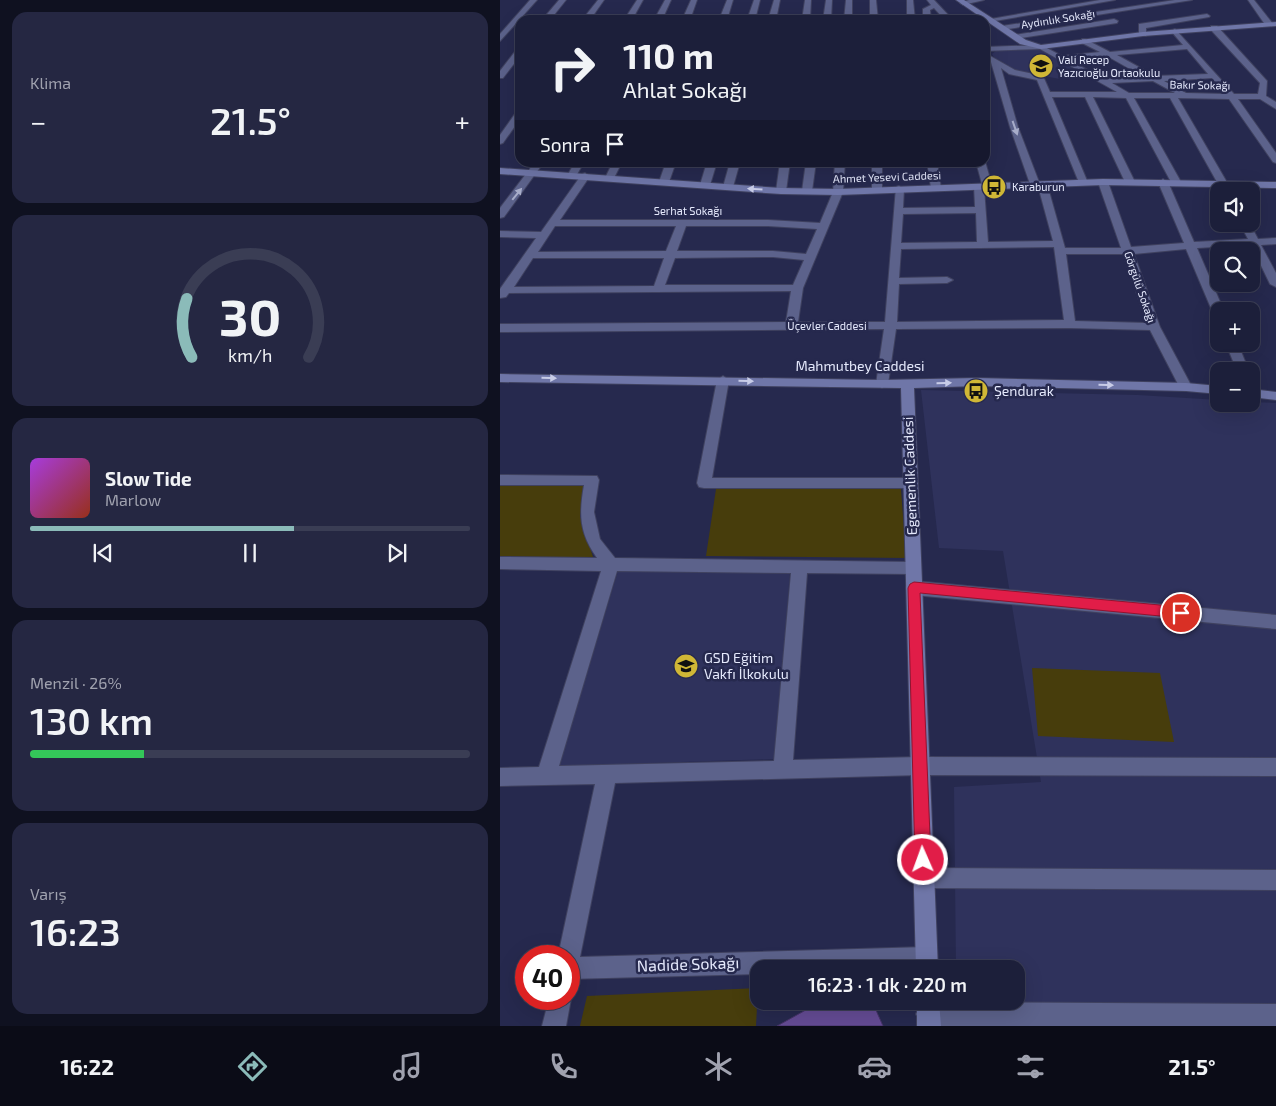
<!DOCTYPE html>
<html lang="tr">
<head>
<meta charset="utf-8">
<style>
  body { margin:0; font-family:"Exo 2",sans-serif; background:#252742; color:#f1f3f6; height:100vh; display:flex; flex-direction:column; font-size:19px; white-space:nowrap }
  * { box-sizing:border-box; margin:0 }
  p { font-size:16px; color:#a0a2af }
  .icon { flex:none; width:28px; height:28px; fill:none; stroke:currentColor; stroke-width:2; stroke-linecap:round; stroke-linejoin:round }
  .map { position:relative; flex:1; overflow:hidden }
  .details { display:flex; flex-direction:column; gap:12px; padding:12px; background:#0f1120; width:500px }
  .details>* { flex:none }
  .banner { position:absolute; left:15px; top:15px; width:475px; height:152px; border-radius:15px; box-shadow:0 5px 20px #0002,0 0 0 1px #3a3d54; background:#1c1f3a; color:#f1f3f6; overflow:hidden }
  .controls { position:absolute; left:710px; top:182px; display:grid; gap:10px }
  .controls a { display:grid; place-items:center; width:50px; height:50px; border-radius:10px; background:#1c1f3a; box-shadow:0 5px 20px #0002,0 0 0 1px #3a3d54; font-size:25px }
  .speed { position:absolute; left:15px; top:945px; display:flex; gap:10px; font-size:25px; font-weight:700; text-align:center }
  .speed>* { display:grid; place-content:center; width:65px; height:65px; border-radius:50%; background:#1c1f3a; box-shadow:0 5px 20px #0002,0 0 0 1px #3a3d54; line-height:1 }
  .speed .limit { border:8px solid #d22; background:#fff; color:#111 }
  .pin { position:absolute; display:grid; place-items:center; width:42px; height:42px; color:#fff; margin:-21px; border:2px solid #fff; border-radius:50%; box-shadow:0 1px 5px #0007 }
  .me { position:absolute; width:55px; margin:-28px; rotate:358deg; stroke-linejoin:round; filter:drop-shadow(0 0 4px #0008) }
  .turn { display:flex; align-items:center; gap:18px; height:105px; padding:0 25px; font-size:22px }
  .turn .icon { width:65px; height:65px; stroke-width:2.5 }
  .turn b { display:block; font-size:35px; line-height:42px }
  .then { display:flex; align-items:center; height:48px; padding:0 25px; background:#0003; gap:10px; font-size:19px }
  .big { font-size:38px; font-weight:600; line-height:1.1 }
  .details .widget { flex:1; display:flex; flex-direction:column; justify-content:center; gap:8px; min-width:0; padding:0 18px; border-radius:15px; background:#252742 }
  .details .dial { align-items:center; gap:0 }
  .dial svg { height:130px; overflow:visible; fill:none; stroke:#3a3d54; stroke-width:7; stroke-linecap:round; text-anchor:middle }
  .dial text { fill:#f1f3f6; stroke:none }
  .song { display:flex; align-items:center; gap:15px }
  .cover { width:60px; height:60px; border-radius:8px; background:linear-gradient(135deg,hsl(280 70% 55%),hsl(10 70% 35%)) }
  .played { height:5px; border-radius:2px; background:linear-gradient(90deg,#8bbbb9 60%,#3a3d54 60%) }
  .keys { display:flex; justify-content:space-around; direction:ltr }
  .heat { display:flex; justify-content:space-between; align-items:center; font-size:28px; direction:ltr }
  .charge { height:8px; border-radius:4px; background:linear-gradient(90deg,#34c759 26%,#3a3d54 0) }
  .trip { position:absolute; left:250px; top:960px; width:275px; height:50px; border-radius:15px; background:#1c1f3a; box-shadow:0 5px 20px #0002,0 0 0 1px #3a3d54; font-weight:600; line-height:50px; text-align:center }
  .tab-bar { display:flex; height:80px; justify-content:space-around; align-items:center; background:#0b0c17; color:#a0a2af }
  .tab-bar .icon { width:35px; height:35px }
  .tab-bar .active { color:#8bbbb9 }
  .tab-bar b { font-size:22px; color:#f1f3f6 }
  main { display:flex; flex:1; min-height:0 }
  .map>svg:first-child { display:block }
  .built { fill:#2f325c }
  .green { fill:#473d0c }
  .building { fill:#644b94; stroke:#463468 }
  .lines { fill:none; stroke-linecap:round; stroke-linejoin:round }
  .street-casing { stroke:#3f415f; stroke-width:2 }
  .secondary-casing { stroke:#3f415f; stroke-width:2 }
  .street { fill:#5c628b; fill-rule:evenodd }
  .secondary { fill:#6f76a8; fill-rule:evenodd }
  .oneway { fill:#a7acc9 }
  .oneway2 { fill:#c8cce7 }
  .route { fill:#e11d48; stroke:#92132f }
  .labels { text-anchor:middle; stroke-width:5; stroke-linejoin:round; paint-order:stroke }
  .far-street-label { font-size:11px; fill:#e5e9fc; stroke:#26294e }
  .far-poi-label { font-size:11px; fill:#e5e9fc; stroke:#26294e; text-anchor:start }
  .street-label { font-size:14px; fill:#e5e9fc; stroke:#26294e }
  .poi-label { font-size:14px; fill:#e5e9fc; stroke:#26294e; text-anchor:start }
  .near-street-label { font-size:16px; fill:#e5e9fc; stroke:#26294e }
</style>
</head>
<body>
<main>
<section class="details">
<div class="widget"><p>Klima</p>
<div class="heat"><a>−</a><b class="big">21.5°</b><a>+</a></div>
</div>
<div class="widget dial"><svg viewBox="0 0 100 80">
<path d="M14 69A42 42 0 1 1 86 69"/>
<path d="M14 69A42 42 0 0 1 11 33" stroke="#8bbbb9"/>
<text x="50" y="56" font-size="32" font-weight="700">30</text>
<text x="50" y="72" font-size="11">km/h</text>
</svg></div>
<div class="widget">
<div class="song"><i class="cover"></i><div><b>Slow Tide</b><p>Marlow</p></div></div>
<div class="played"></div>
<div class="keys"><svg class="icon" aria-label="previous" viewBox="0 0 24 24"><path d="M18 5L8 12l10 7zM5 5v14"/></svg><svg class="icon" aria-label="pause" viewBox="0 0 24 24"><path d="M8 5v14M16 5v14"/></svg><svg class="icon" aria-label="next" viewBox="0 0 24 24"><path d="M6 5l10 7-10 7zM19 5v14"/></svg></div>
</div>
<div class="widget"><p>Menzil · 26%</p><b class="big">130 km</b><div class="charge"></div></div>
<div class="widget"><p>Varış</p><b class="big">16:23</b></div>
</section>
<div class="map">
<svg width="776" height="1026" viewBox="0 0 776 1026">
  <rect width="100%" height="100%" fill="#26294e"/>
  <g class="built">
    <polygon points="531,48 542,50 595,78 560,79 516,71 495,59 492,54 497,50"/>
    <polygon points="421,390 638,395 719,400 719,404 751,404 751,402 776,403 776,1026 456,1026 456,1001 516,1001 516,969 456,969 454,787 541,782 503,551 439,548"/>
    <polygon points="118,571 290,572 275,759 59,766"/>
  </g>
  <g class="green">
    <polygon points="88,483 80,516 94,560 0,558 0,484"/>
    <polygon points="216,489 401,489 406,558 206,556"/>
    <polygon points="532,668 660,673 674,742 538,736"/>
    <polygon points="258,988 256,1026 80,1026 87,996"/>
  </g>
  <polygon class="building" points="322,1001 372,1001 383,1026 277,1026"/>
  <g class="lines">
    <defs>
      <g id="street">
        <polygon points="30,0 37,0 0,41 0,34"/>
        <polygon points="59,0 66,0 50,20 42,20"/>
        <polygon points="98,0 104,0 90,20 82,20"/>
        <polygon points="137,0 143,0 132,20 124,20"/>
        <polygon points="165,0 171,0 162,20 154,20"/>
        <polygon points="191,0 197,0 190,20 182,20"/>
        <polygon points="227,0 233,0 227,20 219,20"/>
        <polygon points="254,0 260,0 255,20 247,20"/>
        <polygon points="274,0 280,0 276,20 268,20"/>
        <polygon points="305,0 311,0 310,20 302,20"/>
        <polygon points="326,0 332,0 331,20 323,20"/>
        <polygon points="346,0 352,0 352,20 344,20"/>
        <polygon points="370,0 376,0 378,20 370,20"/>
        <polygon points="407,0 413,0 415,20 407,20"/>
        <polygon points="427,0 434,0 453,20 445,20 434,8 430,10 431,20 423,20 423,9 431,5"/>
        <polygon points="469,0 484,0 463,5 460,3"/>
        <polygon points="600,0 615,0 489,22 485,20"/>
        <polygon points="675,0 692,0 502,30 498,28 502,26"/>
        <polygon points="748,0 754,0 773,24 772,26 766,26"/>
        <polygon points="707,14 710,16 709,17 646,28 646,36 639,34 639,24"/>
        <polygon points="614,19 618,21 617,23 515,39 511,37 515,35"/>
        <path d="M711,26H717L767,81L766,96L776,102V109L760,99H738L776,153V163L773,162L729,99L678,98L732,191H722L670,98H634L681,182L676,185L671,182L626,98L593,97L635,182L630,185L625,182L585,97H552L588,183L586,185H580L537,80L509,74L501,68L518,127L539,182H545L547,184L565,248H621L598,182L603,179L608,182L631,247L684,243L658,182L663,179L668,182L694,242L748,239L740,224H750L758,239L776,238V244L761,245L776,273V287L770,284L751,245L697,248L724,311H719V316L713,313L686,249L634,254L660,327L692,387L691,390H681L650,330L570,328L396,329L388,384L382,388L376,384L384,329L0,332V324L286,322L291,291L9,293L6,297L0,298V289L36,238L0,237V231L41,232L82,174L85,173L90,176L60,220H268L320,223L333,192L335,162H345L343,192L303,288L298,322H385L396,187L399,186L404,189L403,208L475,207L474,186L476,184H482L476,162L485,161L492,186L490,188H484L488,242L553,241L538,186H532L530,184L510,127L491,62L485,58V53L515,70L543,76L550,92H617L540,49L485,51V47L541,45L562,56L600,52L582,43V39H585L610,52L683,45L671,31L675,29L734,94H758L760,83L711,30ZM687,49L708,74L655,76L617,55ZM607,56L644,77L604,79L569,60ZM712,78L725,94L686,93L664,81ZM653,81L675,93H629L612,83ZM476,213L477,242L401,243L403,214ZM55,226H176L166,251L38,252ZM186,226H268L317,229L306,254L273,251H177ZM554,247L564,320L397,322L399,284L447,283L453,280L447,277L399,278L401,249ZM566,254H623L647,323L575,321ZM273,257L304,260L293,285H165L175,258ZM33,258H164L154,286L14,287Z"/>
        <polygon points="17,49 20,49 20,56 3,78 0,78 0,71"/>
        <polygon points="20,110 20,119 3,143 0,144 0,135 17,111"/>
        <polygon points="35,162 44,162 4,217 0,218 0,208"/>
        <polygon points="75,162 84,162 75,178 69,178 67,176"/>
        <polygon points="113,162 122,162 113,180 107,180 105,178"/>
        <polygon points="166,162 176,162 169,182 164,185 159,182"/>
        <polygon points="207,162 217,162 210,185 205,188 200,185"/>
        <polygon points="230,162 240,162 233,187 228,190 223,187"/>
        <polygon points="280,162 290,162 286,191 281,194 276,191"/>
        <polygon points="306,162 316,162 312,191 307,194 302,191"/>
        <polygon points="372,162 382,162 382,190 377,193 372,190"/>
        <polygon points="427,162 437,162 441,188 439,190 436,191 431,188"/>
        <polygon points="726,344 738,344 749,371 737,371"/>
        <polygon points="223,376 229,380 212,478 411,478 416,479 418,483 416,487 411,488 204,488 199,487 197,483 217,380"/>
        <path d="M0,475L97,476L99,480L94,512L100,539L115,558L413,562L419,564L421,568L419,572L413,574L307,573L293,760L420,757L776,758V776L420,775L115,783L80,957L426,947L434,950L437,958L434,966L427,969H259V974L69,979V956H58L95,784L0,786V768L39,767L101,571L0,569V557L97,558C79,533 79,514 84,485H0ZM117,571L291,573L274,761L59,766Z"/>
        <polygon points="414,581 776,615 776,629 414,595 408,593 406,588 408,583"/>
        <polygon points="424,868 776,870 776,890 424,888 417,885 414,878 417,871"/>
        <polygon points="69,993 71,999 66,1026 42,1026 49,999 69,999"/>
        <polygon points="428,1002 776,1004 776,1026 428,1026 420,1022 416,1014 420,1006"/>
      </g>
      <g id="secondary">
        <polygon points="456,0 464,0 526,40 541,45 643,32 776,22 776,26 643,36 541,49 520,44"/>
        <polygon points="0,168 281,188 338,189 603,179 776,182 776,188 603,185 338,195 281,194 0,174"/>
        <polygon points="0,374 382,380 477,378 686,383 719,386 719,394 686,391 477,386 414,388 438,969 416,969 401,388 0,382"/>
        <polygon points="751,389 776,392 776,400 751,397"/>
        <polygon points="417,1001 439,1001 441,1026 417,1026"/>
      </g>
    </defs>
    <use href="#street" class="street-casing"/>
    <use href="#secondary" class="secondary-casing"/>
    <use href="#street" class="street"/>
    <use href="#secondary" class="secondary"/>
  </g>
  <defs><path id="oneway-solid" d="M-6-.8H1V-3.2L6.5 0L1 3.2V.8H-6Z" transform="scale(1.25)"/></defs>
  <g class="oneway">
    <use href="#oneway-solid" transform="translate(515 128) rotate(71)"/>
    <use href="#oneway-solid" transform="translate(17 194) rotate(-51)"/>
  </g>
  <g class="oneway2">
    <use href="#oneway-solid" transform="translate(255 189) rotate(-176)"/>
    <use href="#oneway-solid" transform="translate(49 378) rotate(1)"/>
    <use href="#oneway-solid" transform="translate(246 381) rotate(1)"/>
    <use href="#oneway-solid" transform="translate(444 383) rotate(-1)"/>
    <use href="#oneway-solid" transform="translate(606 385) rotate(1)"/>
  </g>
  <polygon class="route" points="414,582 681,607 685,609 687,613 685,616 681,618 420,593 431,860 429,865 423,867 418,865 415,860 408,588 410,584"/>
  <defs>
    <symbol id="school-disc" viewBox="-11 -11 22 22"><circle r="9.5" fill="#d0b736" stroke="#26294e"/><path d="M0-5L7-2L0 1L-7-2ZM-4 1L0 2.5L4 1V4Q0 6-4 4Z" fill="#111"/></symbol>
    <symbol id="bus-disc" viewBox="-11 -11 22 22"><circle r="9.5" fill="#d0b736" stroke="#26294e"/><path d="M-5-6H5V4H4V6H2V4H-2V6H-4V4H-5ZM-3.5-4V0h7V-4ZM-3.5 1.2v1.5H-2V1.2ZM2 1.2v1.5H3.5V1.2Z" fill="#111"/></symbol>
  </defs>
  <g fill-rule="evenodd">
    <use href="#school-disc" x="527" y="52" width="28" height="28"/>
    <use href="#bus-disc" x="480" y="173" width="28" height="28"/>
    <use href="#bus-disc" x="462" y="377" width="28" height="28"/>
    <use href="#school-disc" x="172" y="652" width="28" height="28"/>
  </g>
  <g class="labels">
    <g class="far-street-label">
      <text transform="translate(558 19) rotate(-9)" y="4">Aydınlık Sokağı</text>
      <text transform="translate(700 85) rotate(1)" y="4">Bakır Sokağı</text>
      <text transform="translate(387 177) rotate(-2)" y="4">Ahmet Yesevi Caddesi</text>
      <text x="188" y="215">Serhat Sokağı</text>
      <text transform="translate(640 287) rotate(71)" y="4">Görgülü Sokağı</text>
      <text x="327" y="330">Üçevler Caddesi</text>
    </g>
    <g class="far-poi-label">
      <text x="558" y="64">Vali Recep<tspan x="558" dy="13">Yazıcıoğlu Ortaokulu</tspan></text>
      <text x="512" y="191">Karaburun</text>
    </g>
    <g class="street-label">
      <text x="360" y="371">Mahmutbey Caddesi</text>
      <text transform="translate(410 476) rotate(-92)" y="5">Egemenlik Caddesi</text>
    </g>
    <g class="poi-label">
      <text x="494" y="396">Şendurak</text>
      <text x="204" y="663">GSD Eğitim<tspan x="204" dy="16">Vakfı İlkokulu</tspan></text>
    </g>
    <g class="near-street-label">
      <text transform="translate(188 964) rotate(-2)" y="6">Nadide Sokağı</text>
    </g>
  </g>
</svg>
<div class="controls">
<a><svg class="icon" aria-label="sound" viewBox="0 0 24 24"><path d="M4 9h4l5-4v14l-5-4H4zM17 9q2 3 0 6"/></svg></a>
<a><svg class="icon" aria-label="search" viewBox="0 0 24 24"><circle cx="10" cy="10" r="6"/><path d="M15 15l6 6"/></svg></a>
<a>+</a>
<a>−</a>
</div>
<div class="speed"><div class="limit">40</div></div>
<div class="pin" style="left:681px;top:613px;background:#d93025"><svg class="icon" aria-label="arrive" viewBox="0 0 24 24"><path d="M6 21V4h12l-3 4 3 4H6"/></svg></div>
<svg class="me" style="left:423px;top:860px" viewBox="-20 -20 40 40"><circle r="17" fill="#e11d48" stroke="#fff" stroke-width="3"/><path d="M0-11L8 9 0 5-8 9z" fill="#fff"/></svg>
<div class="trip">16:23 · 1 dk · 220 m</div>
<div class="banner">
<div class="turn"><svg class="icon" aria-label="right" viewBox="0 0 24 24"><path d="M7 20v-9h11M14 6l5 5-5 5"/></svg><div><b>110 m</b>Ahlat Sokağı</div></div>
<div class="then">Sonra<svg class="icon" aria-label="arrive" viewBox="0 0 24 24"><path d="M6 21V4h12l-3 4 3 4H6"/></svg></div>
</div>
</div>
</main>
<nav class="tab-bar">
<b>16:22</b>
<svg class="icon active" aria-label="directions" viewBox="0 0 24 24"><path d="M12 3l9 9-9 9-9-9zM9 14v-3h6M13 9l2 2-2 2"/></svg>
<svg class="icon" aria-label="music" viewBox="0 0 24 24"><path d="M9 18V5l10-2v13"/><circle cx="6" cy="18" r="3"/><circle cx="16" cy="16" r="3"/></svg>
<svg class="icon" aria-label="phone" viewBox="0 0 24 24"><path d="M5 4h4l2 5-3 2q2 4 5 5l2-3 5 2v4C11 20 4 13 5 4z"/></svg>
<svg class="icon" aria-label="climate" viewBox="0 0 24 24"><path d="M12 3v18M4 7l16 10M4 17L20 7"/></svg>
<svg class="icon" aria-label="car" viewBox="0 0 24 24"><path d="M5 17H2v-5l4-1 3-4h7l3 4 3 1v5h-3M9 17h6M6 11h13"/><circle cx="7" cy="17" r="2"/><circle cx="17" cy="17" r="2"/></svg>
<svg class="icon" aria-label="filters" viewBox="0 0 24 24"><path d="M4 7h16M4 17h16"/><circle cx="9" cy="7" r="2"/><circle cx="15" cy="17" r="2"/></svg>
<b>21.5°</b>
</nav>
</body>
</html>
